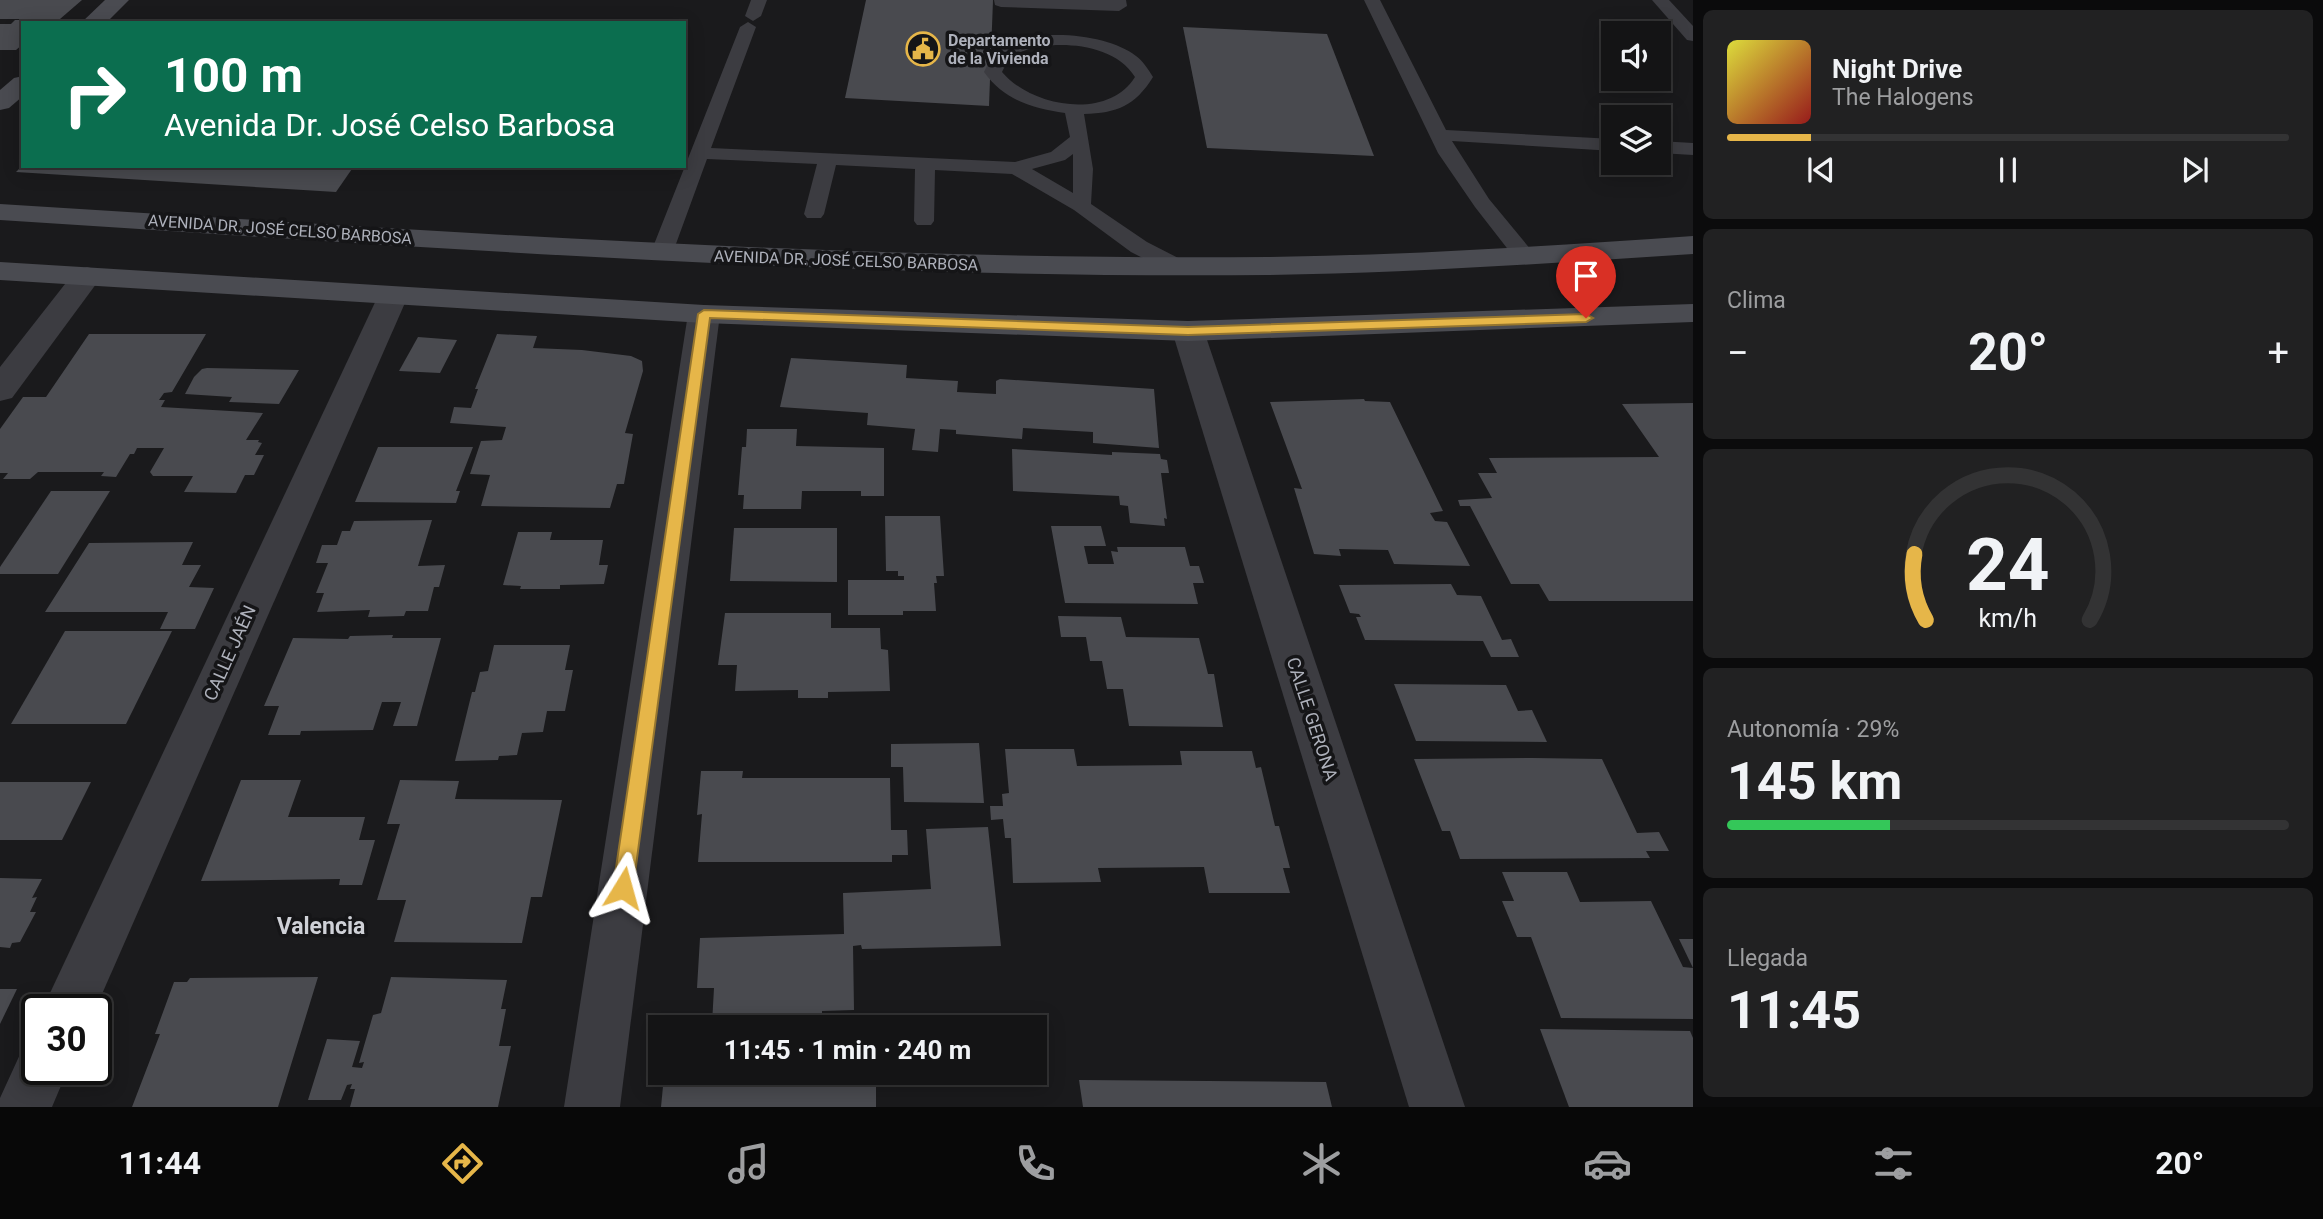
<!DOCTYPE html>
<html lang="es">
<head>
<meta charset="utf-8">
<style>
  body { margin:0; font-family:Roboto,sans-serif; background:#212122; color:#f1f3f6; height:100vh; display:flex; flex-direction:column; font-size:26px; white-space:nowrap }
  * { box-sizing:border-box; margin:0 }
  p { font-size:23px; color:#9d9ea0 }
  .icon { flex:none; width:38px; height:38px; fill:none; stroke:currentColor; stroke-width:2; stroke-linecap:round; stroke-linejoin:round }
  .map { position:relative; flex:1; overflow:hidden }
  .details { display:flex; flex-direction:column; gap:10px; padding:10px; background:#0b0b0c; width:630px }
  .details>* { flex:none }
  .hud { position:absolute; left:21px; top:21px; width:665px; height:147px; border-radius:0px; box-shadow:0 4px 18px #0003,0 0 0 2px #333334; background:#0b6e4f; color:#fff; overflow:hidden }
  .buttons { position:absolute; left:1601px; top:21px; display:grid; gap:14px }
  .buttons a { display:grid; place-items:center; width:70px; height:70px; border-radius:0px; background:#141415; box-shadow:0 4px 18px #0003,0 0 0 2px #333334; font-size:35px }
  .speed { position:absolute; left:21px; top:994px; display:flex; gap:14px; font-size:35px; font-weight:700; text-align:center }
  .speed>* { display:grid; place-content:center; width:91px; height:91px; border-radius:50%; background:#141415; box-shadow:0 4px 18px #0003,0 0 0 2px #333334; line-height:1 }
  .speed .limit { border:4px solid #111; border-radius:10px; background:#fff; color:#111 }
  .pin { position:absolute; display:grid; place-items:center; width:60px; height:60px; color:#fff; margin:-72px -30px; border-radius:50% 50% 50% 0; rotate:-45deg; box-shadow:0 0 7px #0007 }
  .pin .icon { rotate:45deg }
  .me { position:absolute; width:77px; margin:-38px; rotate:8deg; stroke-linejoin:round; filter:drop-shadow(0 0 5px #0008) }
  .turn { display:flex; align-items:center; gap:24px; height:147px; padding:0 28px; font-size:32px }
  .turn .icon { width:91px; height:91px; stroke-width:2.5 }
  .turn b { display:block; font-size:49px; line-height:60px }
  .big { font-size:52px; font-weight:700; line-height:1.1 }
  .details .tile { flex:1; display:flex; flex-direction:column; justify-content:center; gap:10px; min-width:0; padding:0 24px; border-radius:10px; background:#212122 }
  .details .dial { align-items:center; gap:0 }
  .dial svg { height:182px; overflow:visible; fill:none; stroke:#333334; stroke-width:7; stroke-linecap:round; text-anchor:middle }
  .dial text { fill:#f1f3f6; stroke:none }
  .song { display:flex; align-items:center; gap:21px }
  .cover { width:84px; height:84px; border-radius:10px; background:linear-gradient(135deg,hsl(60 70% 55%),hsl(0 70% 35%)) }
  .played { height:7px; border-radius:4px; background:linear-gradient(90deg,#e6b649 15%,#333334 15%) }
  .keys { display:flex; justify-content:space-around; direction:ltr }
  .heat { display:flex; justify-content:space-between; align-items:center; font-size:38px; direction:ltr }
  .charge { height:10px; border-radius:5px; background:linear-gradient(90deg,#34c759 29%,#333334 0) }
  .trip { position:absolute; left:648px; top:1015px; width:399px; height:70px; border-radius:0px; background:#141415; box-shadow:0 4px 18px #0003,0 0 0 2px #333334; font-weight:700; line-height:70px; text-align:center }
  .dock { display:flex; height:112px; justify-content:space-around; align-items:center; background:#080808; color:#9d9ea0 }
  .dock .icon { width:49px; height:49px }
  .dock .on { color:#e6b649 }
  .dock b { font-size:32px; color:#f1f3f6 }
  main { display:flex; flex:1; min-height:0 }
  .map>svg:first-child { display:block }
  .building { fill:#494a4f }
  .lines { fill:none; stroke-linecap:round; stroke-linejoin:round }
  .lane { fill:#3c3c41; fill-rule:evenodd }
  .street { fill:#3c3c41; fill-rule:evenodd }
  .secondary { fill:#4a4b51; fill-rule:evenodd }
  .route { fill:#e6b649; stroke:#96762f; stroke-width:2 }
  .labels { text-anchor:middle; stroke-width:7; stroke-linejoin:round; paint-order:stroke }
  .far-poi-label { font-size:16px; font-weight:bold; fill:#aeb1bb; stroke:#151517; text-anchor:start }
  .far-street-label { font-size:16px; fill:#aeb1bb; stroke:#151517 }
  .street-label { font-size:18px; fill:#aeb1bb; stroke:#151517 }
  .near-neighbourhood-label { font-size:23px; font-weight:bold; fill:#cfd1d7; stroke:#151517 }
</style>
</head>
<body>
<main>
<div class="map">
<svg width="1693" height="1107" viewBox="0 0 1693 1107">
  <rect width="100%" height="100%" fill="#1a1a1c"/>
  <g class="building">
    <polygon points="0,0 82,0 60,19 0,19"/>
    <polygon points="866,0 993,0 989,106 845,98"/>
    <polygon points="15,20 23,20 23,44 16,50 0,50 0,24 11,24"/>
    <polygon points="1183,27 1327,34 1374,156 1207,148"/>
    <polygon points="22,166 354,166 336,192 16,172"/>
    <polygon points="89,334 206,334 172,392 164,393 159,400 165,400 161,407 263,413 246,440 259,440 258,442 262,443 255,455 264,455 254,475 245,475 236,493 184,492 193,476 153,476 150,472 164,448 137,448 134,454 130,454 116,477 101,476 104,472 38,472 30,479 3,479 8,473 0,473 0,429 23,397 46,397"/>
    <polygon points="497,334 537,336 533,348 582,350 631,356 642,361 643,371 625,433 633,434 624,484 617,484 610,508 481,506 490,475 470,474 481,441 502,440 506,427 450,423 454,407 471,408 478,389 475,389"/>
    <polygon points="418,337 457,340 440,373 399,371"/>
    <polygon points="791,358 907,365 906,378 958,381 957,392 996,394 996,381 1000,379 1154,389 1159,448 1093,443 1093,432 1023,428 1022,439 956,434 956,430 940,429 938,452 912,450 915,429 867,425 868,413 780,407"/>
    <polygon points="202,369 207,368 299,370 279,404 229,402 232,397 185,394 194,377"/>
    <polygon points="1364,399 1365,401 1390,402 1443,511 1430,513 1435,521 1447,522 1470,566 1394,564 1388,550 1339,549 1341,556 1314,554 1294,488 1302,489 1270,402"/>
    <polygon points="1693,403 1693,601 1549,601 1539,584 1511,584 1470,506 1460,506 1458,500 1492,498 1478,473 1497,473 1489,458 1659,457 1622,404"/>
    <polygon points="747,429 797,429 796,446 884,448 884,496 861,496 861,491 802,491 801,509 743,509 744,495 738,495 742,447 746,447"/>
    <polygon points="378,447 473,447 456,491 460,491 456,503 355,502"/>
    <polygon points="1012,449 1112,455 1112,452 1160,454 1161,459 1167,460 1169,473 1161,473 1167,519 1164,518 1165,526 1130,523 1128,506 1120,505 1119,496 1013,491"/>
    <polygon points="51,491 110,491 58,574 0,574 0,567"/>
    <polygon points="885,516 940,516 944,576 936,576 937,583 934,583 936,611 903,611 903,615 848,615 848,580 904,580 904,576 898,576 898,571 886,571"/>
    <polygon points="432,520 418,566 445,565 439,587 434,587 428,611 406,611 404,616 368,617 370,610 317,612 324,593 316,593 328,563 316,563 322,545 337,545 342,531 350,531 354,521"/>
    <polygon points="1051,526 1101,526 1106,546 1084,546 1088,564 1114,564 1111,551 1118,552 1117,547 1185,547 1190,566 1199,566 1204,583 1193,583 1198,604 1065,603"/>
    <polygon points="734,528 837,528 837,582 730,581"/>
    <polygon points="518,532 552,532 550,540 603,540 599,565 608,565 604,584 560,585 560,589 520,589 521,586 503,585"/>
    <polygon points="193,542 182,565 201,565 189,587 214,588 195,629 160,629 168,612 45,612 89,543"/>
    <polygon points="1451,584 1457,595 1481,596 1502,640 1511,639 1519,657 1491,657 1483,641 1365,640 1356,617 1361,617 1359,614 1350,613 1339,585"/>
    <polygon points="725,613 831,613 831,628 880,628 881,649 888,650 890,691 828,692 828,698 798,698 798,690 735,691 737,665 718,665"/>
    <polygon points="1058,616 1121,617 1126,637 1199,638 1208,674 1214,674 1223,727 1129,726 1123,689 1107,689 1102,661 1090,661 1086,637 1061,637"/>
    <polygon points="65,631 172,631 126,724 11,724"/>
    <polygon points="393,635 392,638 441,638 417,726 393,726 401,702 382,702 373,730 301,731 300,735 268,735 279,706 264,706 293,638 348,639 350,636"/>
    <polygon points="494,645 570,645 565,670 573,670 565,711 547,711 543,732 522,733 517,755 499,756 498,760 455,761 472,692 475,692 480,672 488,671"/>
    <polygon points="1394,684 1506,685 1518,711 1532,710 1547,742 1416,741"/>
    <polygon points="979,743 984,803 904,802 903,767 891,767 891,744"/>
    <polygon points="1005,749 1074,749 1077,766 1182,765 1180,751 1252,751 1256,768 1261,767 1275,826 1279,826 1290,868 1283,868 1290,893 1209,893 1204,867 1098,868 1101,882 1013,883 1011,838 1005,838 1003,819 991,820 990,806 1003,806 1002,794 1009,793"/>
    <polygon points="1533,758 1602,759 1637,833 1659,832 1669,851 1646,851 1650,858 1460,859 1450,831 1442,831 1414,759"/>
    <polygon points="701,771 743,771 742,778 890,778 891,830 907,830 908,855 892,855 892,862 698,862 702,814 697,815"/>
    <polygon points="241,780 301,780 288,817 365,817 359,840 375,840 362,885 339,885 340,879 201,881"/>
    <polygon points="400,780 459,781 455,799 562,800 542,897 531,897 522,943 394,942 406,900 377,900 400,824 387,824"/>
    <polygon points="0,782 91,782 62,840 0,840"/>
    <polygon points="988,827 1001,946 862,949 861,945 853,946 854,1010 822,1011 822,1021 712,1024 714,988 697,988 700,938 844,934 843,893 931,889 926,829"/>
    <polygon points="1502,872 1567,872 1580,902 1651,901 1683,967 1693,968 1693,1019 1561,1018 1531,937 1517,937 1502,901 1514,901"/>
    <polygon points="0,878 42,879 32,898 37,897 30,912 36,912 20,942 12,943 10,948 0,947"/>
    <polygon points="1679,939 1693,939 1693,968"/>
    <polygon points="318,977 278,1107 132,1107 160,1034 155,1034 174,982 187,982 190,978"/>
    <polygon points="391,977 507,980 501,1009 506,1009 499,1046 511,1046 498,1107 350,1107 355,1089 350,1089 352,1084 347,1085 341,1100 308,1100 327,1039 360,1041 352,1067 362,1068 364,1062 359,1063 373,1015 381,1013"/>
    <polygon points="0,989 17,989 0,1024"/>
    <polygon points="1540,1029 1690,1031 1693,1038 1693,1107 1569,1107"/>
    <polygon points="678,1073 876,1073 876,1107 661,1107 664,1076 677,1077"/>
    <polygon points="1079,1080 1326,1082 1332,1107 1083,1107"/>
  </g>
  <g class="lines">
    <g class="lane">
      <polygon points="751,0 767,0 761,16 753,21 745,16"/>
      <polygon points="994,0 1126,0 1127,6 1119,11 1001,7 995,5"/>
      <polygon points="1364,0 1380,0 1446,130 1614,139 1614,151 1452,141 1489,199 1536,256 1533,261 1517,261 1475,207 1438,153"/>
      <polygon points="1652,0 1669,0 1693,26 1693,41 1687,40"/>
      <path d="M748,22L756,27L711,148L1015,162L1051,152L1070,137L1065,113C1032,108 1004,100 984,72C988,64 992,56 1000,50C1030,26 1107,33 1136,56C1143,61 1148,69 1153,77C1135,106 1117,113 1084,114L1093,169L1091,204L1147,242L1188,263L1191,268L1188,273H1172L1131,252L1074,210L1012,174L935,170L934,221L931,225H917L914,221L915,169L836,165L824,214L821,218H807L804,214L817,164L707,159L673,252L670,257H654L651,252L740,27ZM1056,45C1084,44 1119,51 1135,77C1108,121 1031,107 1002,72C1012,49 1034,47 1056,45ZM1073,154V193L1032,169L1065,160Z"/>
      <polygon points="1659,141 1693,143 1693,155 1659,153"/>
    </g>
    <g class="street">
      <polygon points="87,267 98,270 102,276 12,398 0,401 0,367 76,270"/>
      <polygon points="393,287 404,289 408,296 95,1010 42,1010 378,296 382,289"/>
      <polygon points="704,305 715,307 720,314 620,1107 564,1107 688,314 693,307"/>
      <polygon points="1188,321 1199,324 1204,331 1465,1107 1409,1107 1172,331 1177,324"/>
      <polygon points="37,1044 37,1069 68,1069 52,1107 0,1107 0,1098 22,1050"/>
    </g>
    <g class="secondary">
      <polygon points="105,0 129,0 106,23 81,23"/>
      <polygon points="23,76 23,96 9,108 0,110 0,90 14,78"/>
      <path d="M0,204C422,230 845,261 1268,257C1410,255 1551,246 1693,236V254C1551,263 1410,273 1268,275C845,279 422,247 0,220Z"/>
      <polygon points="0,262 704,305 1188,321 1693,304 1693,322 1188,341 704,323 0,280"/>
    </g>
  </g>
  <polygon class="route" points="704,310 1188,327 1586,314 1593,318 1586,322 1188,335 710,318 633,888 630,895 623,898 616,895 613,888 698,314"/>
  <defs>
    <symbol id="civic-ring" viewBox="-11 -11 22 22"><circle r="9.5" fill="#151517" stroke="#e6b649" stroke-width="1.5"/><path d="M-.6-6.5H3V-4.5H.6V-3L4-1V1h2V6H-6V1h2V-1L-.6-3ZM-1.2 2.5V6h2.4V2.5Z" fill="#e6b649"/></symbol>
  </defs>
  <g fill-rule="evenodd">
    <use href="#civic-ring" x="904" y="30" width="38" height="38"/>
  </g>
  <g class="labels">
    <g class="far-poi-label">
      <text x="948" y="46">Departamento<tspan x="948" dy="18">de la Vivienda</tspan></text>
    </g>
    <g class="far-street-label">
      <text transform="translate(280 229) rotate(4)" y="6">AVENIDA DR. JOSÉ CELSO BARBOSA</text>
      <text transform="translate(846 260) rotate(2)" y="6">AVENIDA DR. JOSÉ CELSO BARBOSA</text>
    </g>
    <g class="street-label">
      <text transform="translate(230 653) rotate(-66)" y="6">CALLE JAÉN</text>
      <text transform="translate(1312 719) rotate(72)" y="6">CALLE GERONA</text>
    </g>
    <g class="near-neighbourhood-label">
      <text x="321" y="934">Valencia</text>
    </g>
  </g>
</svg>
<div class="buttons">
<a><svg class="icon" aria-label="sound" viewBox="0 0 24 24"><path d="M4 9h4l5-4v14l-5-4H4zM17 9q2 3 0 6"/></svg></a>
<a><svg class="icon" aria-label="layers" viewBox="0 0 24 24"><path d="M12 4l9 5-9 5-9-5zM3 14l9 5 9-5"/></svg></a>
</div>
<div class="speed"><div class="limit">30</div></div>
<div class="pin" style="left:1586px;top:318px;background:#d93025"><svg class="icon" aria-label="arrive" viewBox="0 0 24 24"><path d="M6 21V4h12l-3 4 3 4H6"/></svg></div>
<svg class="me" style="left:623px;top:888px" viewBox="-20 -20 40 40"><path d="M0-17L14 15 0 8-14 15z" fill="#e6b649" stroke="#fff" stroke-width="4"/></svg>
<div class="trip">11:45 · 1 min · 240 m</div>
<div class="hud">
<div class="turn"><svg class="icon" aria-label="right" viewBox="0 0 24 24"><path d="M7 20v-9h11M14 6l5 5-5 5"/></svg><div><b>100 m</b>Avenida Dr. José Celso Barbosa</div></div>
</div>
</div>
<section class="details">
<div class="tile">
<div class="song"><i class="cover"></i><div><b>Night Drive</b><p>The Halogens</p></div></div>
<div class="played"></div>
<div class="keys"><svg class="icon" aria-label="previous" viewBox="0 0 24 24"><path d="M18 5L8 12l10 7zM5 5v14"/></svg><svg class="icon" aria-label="pause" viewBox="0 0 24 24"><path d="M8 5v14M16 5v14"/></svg><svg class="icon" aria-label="next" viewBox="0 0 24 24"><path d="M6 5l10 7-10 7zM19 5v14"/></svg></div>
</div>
<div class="tile"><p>Clima</p>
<div class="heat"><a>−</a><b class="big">20°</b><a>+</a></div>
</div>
<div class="tile dial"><svg viewBox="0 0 100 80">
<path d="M14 69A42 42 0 1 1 86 69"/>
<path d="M14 69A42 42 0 0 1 9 40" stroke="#e6b649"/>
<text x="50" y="56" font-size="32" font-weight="700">24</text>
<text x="50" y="72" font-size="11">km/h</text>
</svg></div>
<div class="tile"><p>Autonomía · 29%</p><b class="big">145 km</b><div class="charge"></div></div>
<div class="tile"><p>Llegada</p><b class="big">11:45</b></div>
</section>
</main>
<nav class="dock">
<b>11:44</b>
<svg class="icon on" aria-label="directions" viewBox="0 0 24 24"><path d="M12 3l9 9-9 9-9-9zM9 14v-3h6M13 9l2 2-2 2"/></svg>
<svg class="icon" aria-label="music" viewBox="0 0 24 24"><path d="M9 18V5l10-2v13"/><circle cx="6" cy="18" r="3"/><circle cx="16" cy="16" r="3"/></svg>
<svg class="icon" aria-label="phone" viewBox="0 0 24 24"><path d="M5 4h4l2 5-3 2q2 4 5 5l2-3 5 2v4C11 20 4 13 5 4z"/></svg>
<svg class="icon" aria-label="climate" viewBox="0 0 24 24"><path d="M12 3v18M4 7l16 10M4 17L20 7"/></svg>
<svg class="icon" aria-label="car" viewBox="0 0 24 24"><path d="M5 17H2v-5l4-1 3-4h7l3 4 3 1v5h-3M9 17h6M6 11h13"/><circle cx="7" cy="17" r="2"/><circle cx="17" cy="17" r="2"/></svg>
<svg class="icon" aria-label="filters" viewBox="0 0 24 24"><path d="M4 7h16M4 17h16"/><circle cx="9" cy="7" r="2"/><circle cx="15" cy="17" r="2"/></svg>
<b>20°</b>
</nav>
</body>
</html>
